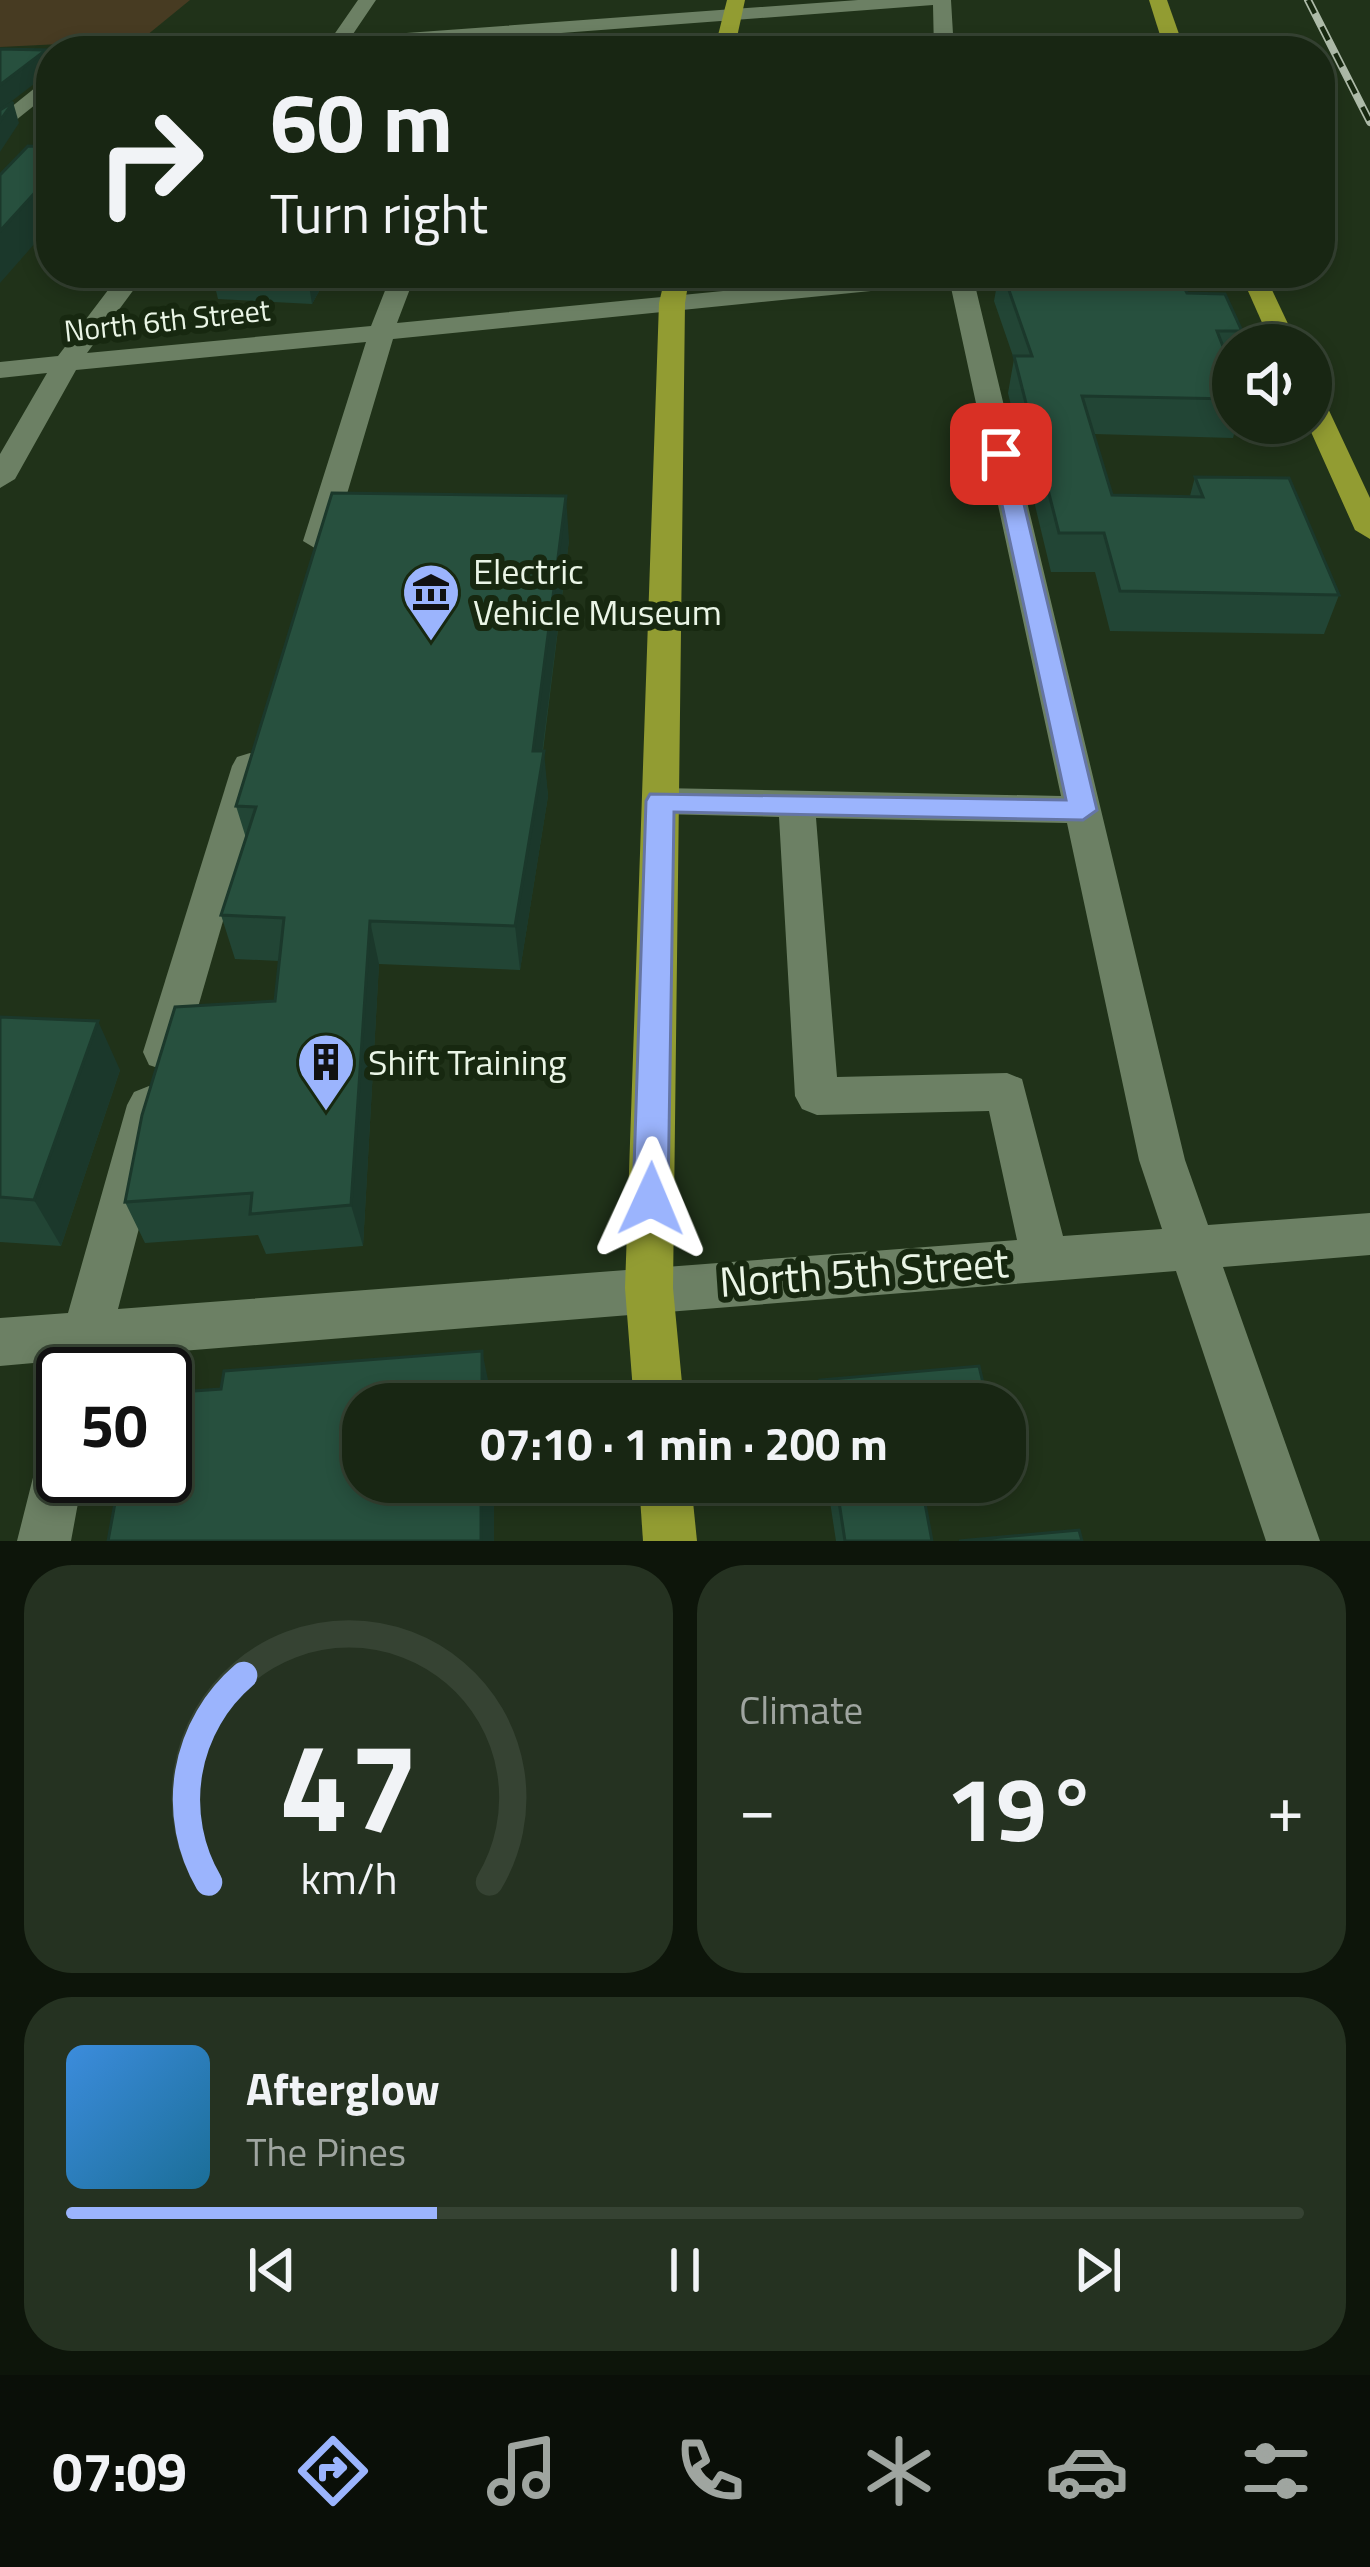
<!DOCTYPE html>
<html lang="en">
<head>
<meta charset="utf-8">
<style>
  body { margin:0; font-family:"Titillium Web",sans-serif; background:#253221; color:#f1f3f6; height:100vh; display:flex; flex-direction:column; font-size:45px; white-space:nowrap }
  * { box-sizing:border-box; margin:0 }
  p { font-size:39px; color:#9fa5a0 }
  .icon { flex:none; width:66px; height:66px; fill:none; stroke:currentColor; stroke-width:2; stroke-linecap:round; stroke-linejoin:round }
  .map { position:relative; height:1541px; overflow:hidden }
  .details { display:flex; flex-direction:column; gap:24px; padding:24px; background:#0d150a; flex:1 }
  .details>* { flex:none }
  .top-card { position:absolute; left:36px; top:36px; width:1299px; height:252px; border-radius:48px; box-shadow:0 6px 18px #0003,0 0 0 3px #364333; background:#182613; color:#f1f3f6; overflow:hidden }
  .controls { position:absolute; left:1212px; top:324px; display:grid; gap:24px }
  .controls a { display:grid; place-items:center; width:120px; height:120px; border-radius:50%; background:#182613; box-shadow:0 6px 18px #0003,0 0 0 3px #364333; font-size:60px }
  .speed { position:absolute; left:36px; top:1347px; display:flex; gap:24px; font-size:60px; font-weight:700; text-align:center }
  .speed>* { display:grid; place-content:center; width:156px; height:156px; border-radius:50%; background:#182613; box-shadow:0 6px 18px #0003,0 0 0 3px #364333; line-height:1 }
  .speed .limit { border:6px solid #111; border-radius:18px; background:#fff; color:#111 }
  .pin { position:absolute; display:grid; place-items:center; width:102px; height:102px; color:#fff; margin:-51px; border-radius:24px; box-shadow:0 6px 18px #0006 }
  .me { position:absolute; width:132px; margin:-66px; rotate:1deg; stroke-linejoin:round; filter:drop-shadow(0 0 9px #0008) }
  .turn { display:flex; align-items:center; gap:42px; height:252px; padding:0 36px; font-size:54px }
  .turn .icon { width:156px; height:156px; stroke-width:2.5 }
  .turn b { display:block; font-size:84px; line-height:102px }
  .big { font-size:90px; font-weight:700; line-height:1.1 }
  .details .tile { flex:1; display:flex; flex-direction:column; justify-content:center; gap:18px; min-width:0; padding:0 42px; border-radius:48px; background:#253221 }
  .details .dial { align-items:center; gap:0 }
  .dial svg { height:312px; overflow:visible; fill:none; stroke:#364333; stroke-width:7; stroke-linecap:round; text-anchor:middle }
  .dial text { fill:#f1f3f6; stroke:none }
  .song { display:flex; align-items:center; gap:36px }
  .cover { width:144px; height:144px; border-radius:18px; background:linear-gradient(135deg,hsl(210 70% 55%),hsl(200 70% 35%)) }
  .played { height:12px; border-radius:6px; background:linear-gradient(90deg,#9bb4fd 30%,#364333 30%) }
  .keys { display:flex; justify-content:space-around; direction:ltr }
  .heat { display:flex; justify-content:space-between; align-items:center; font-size:66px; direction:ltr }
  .details .tiles { flex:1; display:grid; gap:24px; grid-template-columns:1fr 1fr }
  .tile:last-child { grid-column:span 2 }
  .trip { position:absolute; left:342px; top:1383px; width:684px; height:120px; border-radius:48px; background:#182613; box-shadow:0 6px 18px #0003,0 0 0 3px #364333; font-weight:700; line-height:120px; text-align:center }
  .tab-bar { display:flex; height:192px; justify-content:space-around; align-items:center; background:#0a0f08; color:#9fa5a0 }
  .tab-bar .icon { width:84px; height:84px }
  .tab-bar .current { color:#9bb4fd }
  .tab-bar b { font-size:54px; color:#f1f3f6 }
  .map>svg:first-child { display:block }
  .green { fill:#473b22 }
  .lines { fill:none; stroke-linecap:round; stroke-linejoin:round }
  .minor { fill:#6c8064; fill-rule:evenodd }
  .major { fill:#929c32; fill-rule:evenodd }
  .rail-casing { stroke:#adbaa8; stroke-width:8 }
  .rail { stroke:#172810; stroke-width:4.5; stroke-dasharray:15; stroke-linecap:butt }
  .wall { fill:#224535 }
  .shaded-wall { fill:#1b382b }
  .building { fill:#27503e; stroke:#1b382b; stroke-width:3 }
  .route { fill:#9bb4fd; stroke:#6575a4; stroke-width:3 }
  .labels { text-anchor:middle; stroke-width:12; stroke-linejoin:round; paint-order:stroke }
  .far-street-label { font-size:30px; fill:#eaf5e6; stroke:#172810 }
  .poi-label { font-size:36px; fill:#eaf5e6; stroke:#172810; text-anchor:start }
  .near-street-label { font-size:42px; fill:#eaf5e6; stroke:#172810 }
</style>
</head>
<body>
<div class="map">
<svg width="1370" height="1541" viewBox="0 0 1370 1541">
  <rect width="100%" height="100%" fill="#203219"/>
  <polygon class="green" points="0,0 190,0 141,40 0,47"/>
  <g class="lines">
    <g class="minor">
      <polygon points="358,0 376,0 351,37 858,0 951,0 954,51 934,51 933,5 323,51 236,51 246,45 331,39"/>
      <polygon points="51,75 51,92 0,133 0,116"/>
      <path d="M121,273H146L87,353L371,326L392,273H416L397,323L906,273H993L974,281L1185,1160L1208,1225L1370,1213V1255L1223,1267L1320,1541H1266L1176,1271L107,1357L103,1374H63V1392L53,1374L56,1361L0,1366V1318L68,1313L127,1105L134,1092L149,1086L164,1092L171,1105L118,1309L1017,1240L989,1111L817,1115L802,1109L795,1096L779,817L660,814L647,810L642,801L647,792L660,788L1061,796L950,283L393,339L333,541L318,550L303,541L366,342L76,370L15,479L0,488V454L47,373L0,378V362L58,356ZM816,818L1067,823L1139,1160L1162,1229L1063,1236L1022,1079L1007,1073L837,1077Z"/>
      <polygon points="250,753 263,757 268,766 185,1052 179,1065 164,1070 149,1065 143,1052 232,766 237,757"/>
      <polygon points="63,1422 63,1476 83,1476 71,1541 17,1541 45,1430"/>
    </g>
    <g class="major">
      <polygon points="727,0 745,0 734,51 714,51"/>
      <polygon points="1149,0 1167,0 1185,51 1165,51"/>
      <polygon points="666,273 690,273 685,303 673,1288 684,1404 634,1404 625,1288 659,303"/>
      <polygon points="1240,273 1264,273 1298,345 1272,345"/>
      <polygon points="1311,394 1325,402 1370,498 1370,539 1355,530 1307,423 1311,423"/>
      <polygon points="639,1482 691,1482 697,1541 643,1541"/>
    </g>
    <defs>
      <polyline id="rail" points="1308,0 1370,122"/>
    </defs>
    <use href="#rail" class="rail-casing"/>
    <use href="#rail" class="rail"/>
  </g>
  <g class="wall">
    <polygon points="329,273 312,304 218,299 212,274"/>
    <polygon points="999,273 1177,273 1187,293 1242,331 1239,345 1233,345 1233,423 1237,423 1233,438 1094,434 1112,495 1190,496 1195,477 1339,595 1324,634 1110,631 1095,572 1051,572 1008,393 1014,359 994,301"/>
    <polygon points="569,540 543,751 548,796 520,970 379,964 363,1246 266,1254 258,1235 145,1243 125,1202 275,1001 279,961 235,959 221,915 246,838 236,806"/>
    <polygon points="0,1017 120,1070 61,1246 0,1242"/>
    <polygon points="820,1380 988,1404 817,1404"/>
    <polygon points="827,1482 957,1482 922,1485 932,1541 836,1541"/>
  </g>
  <g class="shaded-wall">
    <polygon points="46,50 51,71 0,110 0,85"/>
    <polygon points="13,102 19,123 0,152 0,121"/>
    <polygon points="51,175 51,225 0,283 0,231"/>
    <polygon points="311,273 329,273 312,304 308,279"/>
    <polygon points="566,496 569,540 538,785 544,751 548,796 520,970 515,926 533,751"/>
    <polygon points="370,921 379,964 363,1246 351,1205"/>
    <polygon points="98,1021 120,1070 61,1246 34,1200"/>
    <polygon points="482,1351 493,1404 482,1404"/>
    <rect x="481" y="1482" width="13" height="59"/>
  </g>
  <g class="building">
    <polygon points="0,49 46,50 0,85"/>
    <polygon points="13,102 0,121 0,110"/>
    <polygon points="28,146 51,147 51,175 0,231 0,175"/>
    <polygon points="212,273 311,273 308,279"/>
    <polygon points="1003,273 1177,273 1187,293 1225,294 1242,331 1217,331 1233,372 1233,399 1082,396 1112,495 1203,497 1195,477 1289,478 1339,595 1120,591 1104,533 1059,533 1014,356 1032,356"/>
    <polygon points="332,493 566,496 533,751 544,751 515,926 370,921 351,1205 250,1214 252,1193 125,1202 142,1115 175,1007 275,1001 284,918 221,915 256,807 236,806"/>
    <polygon points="0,1017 98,1021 34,1200 0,1197"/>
    <polygon points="482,1351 482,1404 363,1404 363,1482 481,1482 481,1541 108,1541 120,1476 165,1476 165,1393 221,1389 224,1371"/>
    <polygon points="979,1366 988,1404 824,1404 820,1380"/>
    <polygon points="836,1482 921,1482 932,1541 845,1541"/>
    <polygon points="1079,1530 1082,1541 959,1541"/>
  </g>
  <polygon class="route" points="1001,447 1012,454 1097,810 1083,820 674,812 668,1199 663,1211 651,1215 638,1211 633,1199 646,801 650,794 1066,800 991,454"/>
  <defs>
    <symbol id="museum-pin" viewBox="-11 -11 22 30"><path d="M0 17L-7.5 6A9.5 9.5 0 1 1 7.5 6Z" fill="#9bb4fd" stroke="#172810"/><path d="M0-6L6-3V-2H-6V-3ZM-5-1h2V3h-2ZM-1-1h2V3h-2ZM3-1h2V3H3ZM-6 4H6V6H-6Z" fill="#111"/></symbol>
    <symbol id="building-pin" viewBox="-11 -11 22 30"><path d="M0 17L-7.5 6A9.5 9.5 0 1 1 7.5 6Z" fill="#9bb4fd" stroke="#172810"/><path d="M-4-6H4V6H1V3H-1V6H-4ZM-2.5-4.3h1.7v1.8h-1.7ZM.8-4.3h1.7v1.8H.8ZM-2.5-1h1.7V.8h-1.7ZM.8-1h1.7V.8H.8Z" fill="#111"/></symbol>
  </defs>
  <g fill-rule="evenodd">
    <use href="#museum-pin" x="398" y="559" width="66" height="90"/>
    <use href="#building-pin" x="293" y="1029" width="66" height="90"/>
  </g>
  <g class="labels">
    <g class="far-street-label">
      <text transform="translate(167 321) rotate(-6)" y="10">North 6th Street</text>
    </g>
    <g class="poi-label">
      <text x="473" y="584">Electric<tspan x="473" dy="41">Vehicle Museum</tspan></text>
      <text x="368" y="1075">Shift Training</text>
    </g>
    <g class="near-street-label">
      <text transform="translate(864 1272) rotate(-4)" y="15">North 5th Street</text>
    </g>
  </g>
</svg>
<div class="controls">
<a><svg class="icon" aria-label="sound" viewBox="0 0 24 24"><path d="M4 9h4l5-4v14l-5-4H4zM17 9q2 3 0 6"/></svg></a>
</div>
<div class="speed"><div class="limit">50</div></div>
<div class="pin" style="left:1001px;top:454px;background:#d93025"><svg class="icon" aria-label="arrive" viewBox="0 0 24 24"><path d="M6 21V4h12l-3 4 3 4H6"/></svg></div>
<svg class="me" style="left:651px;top:1199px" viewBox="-20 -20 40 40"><path d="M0-17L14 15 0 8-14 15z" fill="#9bb4fd" stroke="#fff" stroke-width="4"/></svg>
<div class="trip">07:10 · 1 min · 200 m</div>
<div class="top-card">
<div class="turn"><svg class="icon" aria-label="right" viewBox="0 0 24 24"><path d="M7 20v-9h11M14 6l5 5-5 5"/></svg><div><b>60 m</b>Turn right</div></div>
</div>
</div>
<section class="details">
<div class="tiles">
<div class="tile dial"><svg viewBox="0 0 100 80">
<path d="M14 69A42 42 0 1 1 86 69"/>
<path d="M14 69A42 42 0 0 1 23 16" stroke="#9bb4fd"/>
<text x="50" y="56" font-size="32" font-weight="700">47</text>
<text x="50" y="72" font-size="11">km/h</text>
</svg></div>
<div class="tile"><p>Climate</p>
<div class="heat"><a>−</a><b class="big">19°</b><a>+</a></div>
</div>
<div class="tile">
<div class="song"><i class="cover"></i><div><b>Afterglow</b><p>The Pines</p></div></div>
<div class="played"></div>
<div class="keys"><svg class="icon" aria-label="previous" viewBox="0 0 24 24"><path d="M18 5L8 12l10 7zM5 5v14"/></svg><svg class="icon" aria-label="pause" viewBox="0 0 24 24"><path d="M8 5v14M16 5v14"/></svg><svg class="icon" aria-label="next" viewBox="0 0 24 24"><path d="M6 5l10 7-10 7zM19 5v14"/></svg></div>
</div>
</div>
</section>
<nav class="tab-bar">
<b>07:09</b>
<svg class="icon current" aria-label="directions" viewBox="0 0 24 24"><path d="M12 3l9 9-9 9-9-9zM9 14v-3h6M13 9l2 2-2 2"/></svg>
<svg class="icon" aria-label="music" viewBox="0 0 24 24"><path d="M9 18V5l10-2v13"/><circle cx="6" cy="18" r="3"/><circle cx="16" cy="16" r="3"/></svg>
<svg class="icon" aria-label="phone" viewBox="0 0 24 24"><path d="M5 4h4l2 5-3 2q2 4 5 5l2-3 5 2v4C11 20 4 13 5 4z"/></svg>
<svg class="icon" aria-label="climate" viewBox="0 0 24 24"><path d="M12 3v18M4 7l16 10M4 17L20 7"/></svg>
<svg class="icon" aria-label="car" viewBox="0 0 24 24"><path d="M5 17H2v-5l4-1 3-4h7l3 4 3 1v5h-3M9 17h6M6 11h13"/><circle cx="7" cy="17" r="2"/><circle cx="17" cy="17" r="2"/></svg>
<svg class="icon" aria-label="filters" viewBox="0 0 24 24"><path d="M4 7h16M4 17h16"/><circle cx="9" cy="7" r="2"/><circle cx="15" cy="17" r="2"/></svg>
</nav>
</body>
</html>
